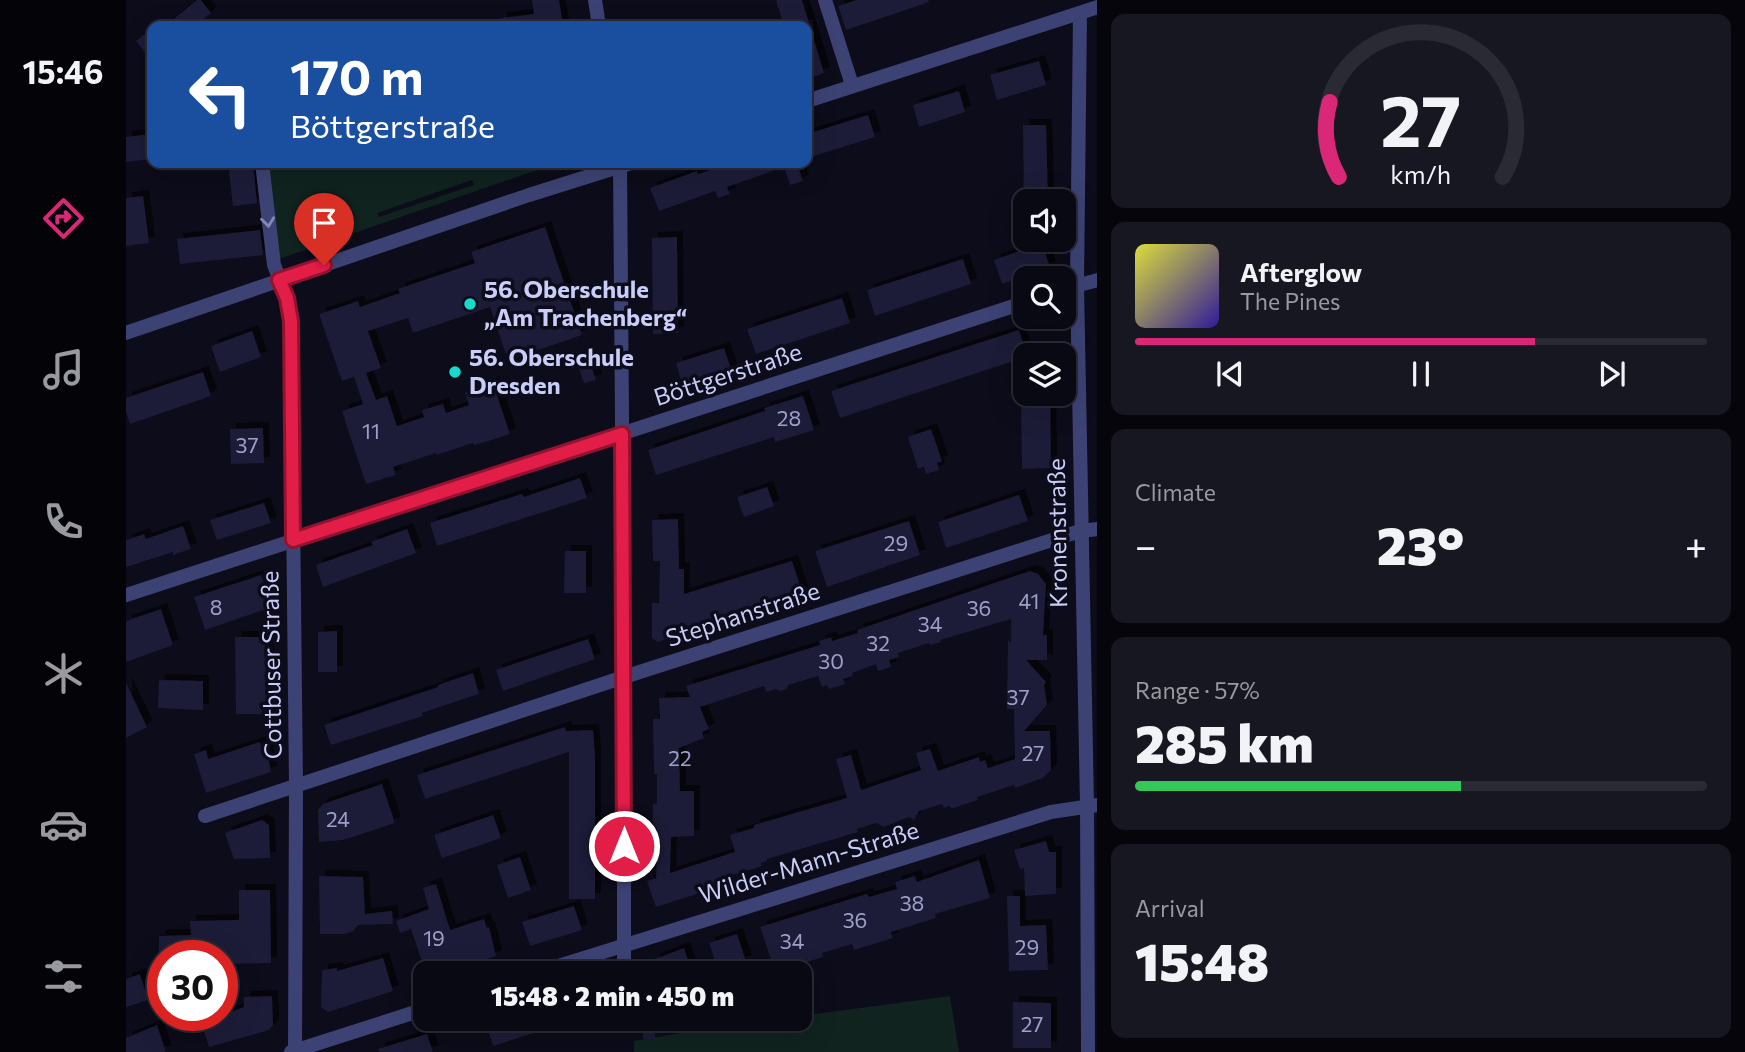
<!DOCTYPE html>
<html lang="en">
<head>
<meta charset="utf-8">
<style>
  body { margin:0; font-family:Commissioner,sans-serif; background:#171722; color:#f1f3f6; height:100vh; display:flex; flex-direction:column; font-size:26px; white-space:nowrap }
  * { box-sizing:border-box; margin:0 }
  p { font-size:23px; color:#999aa0 }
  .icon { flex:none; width:38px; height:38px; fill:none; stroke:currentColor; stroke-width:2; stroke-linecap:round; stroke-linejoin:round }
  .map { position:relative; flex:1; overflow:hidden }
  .sheet { display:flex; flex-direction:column; gap:14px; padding:14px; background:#05050b; width:648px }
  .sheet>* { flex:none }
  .top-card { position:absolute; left:21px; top:21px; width:665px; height:147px; border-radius:14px; box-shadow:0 7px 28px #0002,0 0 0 2px #292a34; background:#1a4fa0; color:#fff; overflow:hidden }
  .buttons { position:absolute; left:887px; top:189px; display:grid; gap:14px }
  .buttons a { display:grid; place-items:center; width:63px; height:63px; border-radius:14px; background:#090914; box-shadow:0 7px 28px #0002,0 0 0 2px #292a34; font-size:35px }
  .speed { position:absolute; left:21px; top:940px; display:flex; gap:14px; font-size:35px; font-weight:700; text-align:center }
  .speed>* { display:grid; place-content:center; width:91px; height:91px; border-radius:50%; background:#090914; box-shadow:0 7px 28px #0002,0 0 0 2px #292a34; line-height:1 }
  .speed .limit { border:10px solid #d22; background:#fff; color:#111 }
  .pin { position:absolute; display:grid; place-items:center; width:60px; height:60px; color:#fff; margin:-72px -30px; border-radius:50% 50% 50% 0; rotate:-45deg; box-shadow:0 0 7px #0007 }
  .pin .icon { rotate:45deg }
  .me { position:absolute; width:77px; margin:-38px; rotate:0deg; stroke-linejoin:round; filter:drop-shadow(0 0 5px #0008) }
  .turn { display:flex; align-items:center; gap:24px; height:147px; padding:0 28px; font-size:32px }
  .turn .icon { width:91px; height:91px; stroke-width:2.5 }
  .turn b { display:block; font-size:49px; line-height:60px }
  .big { font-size:52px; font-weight:800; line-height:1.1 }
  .sheet .widget { flex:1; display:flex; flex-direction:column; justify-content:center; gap:10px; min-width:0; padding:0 24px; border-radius:14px; background:#171722 }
  .sheet .dial { align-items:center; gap:0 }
  .dial svg { height:182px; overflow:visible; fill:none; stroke:#292a34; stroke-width:7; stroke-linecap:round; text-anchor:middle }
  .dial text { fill:#f1f3f6; stroke:none }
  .song { display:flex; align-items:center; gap:21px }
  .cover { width:84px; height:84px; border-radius:10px; background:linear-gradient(135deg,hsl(60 70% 55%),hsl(250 70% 35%)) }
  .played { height:7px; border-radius:4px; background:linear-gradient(90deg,#db2777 70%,#292a34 70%) }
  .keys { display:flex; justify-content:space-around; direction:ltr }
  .heat { display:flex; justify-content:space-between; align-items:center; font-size:38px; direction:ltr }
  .charge { height:10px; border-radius:5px; background:linear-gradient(90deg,#34c759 57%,#292a34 0) }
  .trip { position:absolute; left:287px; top:961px; width:399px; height:70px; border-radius:14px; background:#090914; box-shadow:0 7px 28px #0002,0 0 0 2px #292a34; font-weight:800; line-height:70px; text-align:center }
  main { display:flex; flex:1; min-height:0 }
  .menu { display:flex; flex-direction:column; width:126px; justify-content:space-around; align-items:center; background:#040408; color:#999aa0 }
  .menu .icon { width:49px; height:49px }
  .menu .on { color:#db2777 }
  .menu b { font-size:32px; color:#f1f3f6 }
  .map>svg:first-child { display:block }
  .green { fill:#10231f; fill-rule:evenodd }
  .building { fill:#1c1b39; fill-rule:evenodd; filter:url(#shadow) }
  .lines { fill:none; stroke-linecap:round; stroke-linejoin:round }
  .minor { stroke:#3c4374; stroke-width:14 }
  .oneway { stroke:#8488b6 }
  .route-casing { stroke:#92132f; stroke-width:18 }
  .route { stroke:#e11d48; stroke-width:12 }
  .poi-dot { fill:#17d9cc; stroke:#0c0c1a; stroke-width:2.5 }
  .labels { text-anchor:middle; stroke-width:7; stroke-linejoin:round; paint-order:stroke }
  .number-label { font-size:21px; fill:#9fa0c9 }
  .poi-label { font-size:24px; font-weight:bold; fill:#cbcdf9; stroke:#0c0c1a; text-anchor:start }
  .street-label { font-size:24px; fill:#cbcdf9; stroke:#0c0c1a }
</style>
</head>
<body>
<main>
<nav class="menu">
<b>15:46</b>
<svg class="icon on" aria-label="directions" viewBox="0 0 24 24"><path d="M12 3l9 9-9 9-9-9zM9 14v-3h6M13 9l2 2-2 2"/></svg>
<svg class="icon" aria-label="music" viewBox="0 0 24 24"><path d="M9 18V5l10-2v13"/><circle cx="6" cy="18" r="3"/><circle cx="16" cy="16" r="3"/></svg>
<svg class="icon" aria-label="phone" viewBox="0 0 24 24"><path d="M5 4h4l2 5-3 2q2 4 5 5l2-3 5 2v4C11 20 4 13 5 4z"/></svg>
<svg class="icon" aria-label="climate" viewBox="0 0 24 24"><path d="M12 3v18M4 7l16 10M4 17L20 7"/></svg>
<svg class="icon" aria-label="car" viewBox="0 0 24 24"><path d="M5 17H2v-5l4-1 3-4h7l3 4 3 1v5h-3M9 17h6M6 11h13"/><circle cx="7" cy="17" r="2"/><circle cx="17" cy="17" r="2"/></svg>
<svg class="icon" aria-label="filters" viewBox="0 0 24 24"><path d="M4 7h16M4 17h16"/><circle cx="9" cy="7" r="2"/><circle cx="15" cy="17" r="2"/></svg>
</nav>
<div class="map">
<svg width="972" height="1052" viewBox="0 0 972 1052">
  <defs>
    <filter id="shadow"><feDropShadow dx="6" dy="-6" stdDeviation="0" flood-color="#0009"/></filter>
  </defs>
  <rect width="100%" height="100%" fill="#0c0c1a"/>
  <g class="green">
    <path d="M142,163H431L153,259ZM346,180L348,185L253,217L251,213Z"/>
    <path d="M824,996L833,1052H433H508V1041C562,1032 619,1019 674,1018V1016Z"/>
  </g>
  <g class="building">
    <polygon points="71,0 75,0 85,13 69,26 39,26"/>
    <polygon points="406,0 433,0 437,26 375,26 374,18 408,14"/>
    <polygon points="650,0 676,0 684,26 658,26"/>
    <polygon points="730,0 802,0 803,2 720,30 712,6"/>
    <polygon points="681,27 684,27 698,73 681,79"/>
    <polygon points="26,28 26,61 10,41"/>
    <polygon points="913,61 920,85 871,100 864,75"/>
    <polygon points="833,91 839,112 793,127 787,105"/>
    <polygon points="742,115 749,137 681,158 681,134"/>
    <polygon points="897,125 920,125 922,201 898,201"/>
    <polygon points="26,134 26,159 0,162 0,137"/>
    <polygon points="102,163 127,163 131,203 107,206"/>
    <polygon points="605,163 671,163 677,181 664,185 658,167 601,187 604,194 592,198 589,191 533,211 524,188 571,171 572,174"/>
    <polygon points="17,196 23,243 0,246 0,198"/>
    <polygon points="419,227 456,335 382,360 364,307 287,333 282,318 242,331 255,368 240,373 250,400 261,396 271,426 298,417 296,410 317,404 320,413 343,405 339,392 367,383 384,434 356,443 348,445 347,443 311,455 310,453 267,467 270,475 240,484 216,411 237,404 228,377 216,381 193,314 232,301 234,307 274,293 272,289 349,263 345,252"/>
    <polygon points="134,230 137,255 54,264 51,239"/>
    <polygon points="551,237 552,333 527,334 526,238"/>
    <polygon points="916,243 924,267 876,284 868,260"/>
    <polygon points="837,259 845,284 749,316 741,290"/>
    <polygon points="716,298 724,323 630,354 621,329"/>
    <polygon points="893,330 901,355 900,357 714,418 705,391"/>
    <polygon points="126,331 135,357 94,372 85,346"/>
    <polygon points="598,348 606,372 557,387 550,363"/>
    <polygon points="463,359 470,380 458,383 451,363"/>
    <polygon points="77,372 85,396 4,424 0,412 0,398"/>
    <polygon points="895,394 924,394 925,468 896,469"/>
    <polygon points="677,396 688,430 649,442 648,437 530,475 522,450 639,411 638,408"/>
    <polygon points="137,428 138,463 105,464 104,429"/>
    <polygon points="805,429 816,461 811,463 813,470 800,474 798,467 792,469 782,437"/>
    <polygon points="454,478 461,498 311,546 304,523 396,494 398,497"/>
    <polygon points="641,487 648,506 618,517 611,497"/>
    <polygon points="893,495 902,521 820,548 812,522"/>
    <polygon points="138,503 145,523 91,540 84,520"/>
    <polygon points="552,519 553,569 558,569 558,594 666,561 677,595 644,604 532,642 526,638 526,603 533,603 534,561 527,561 526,520"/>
    <polygon points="783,521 794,555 701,587 689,551"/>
    <polygon points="57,526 65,549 47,555 47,552 0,567 0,540 18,534 20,539"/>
    <polygon points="281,529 290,553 197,587 190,565 247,545 245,542"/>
    <polygon points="439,551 460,551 460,593 438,593"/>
    <path d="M904,571L912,574L920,584L917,635H921V660H900L920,682L918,685L921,705L898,731H924L925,770L917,778L889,788L888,785L851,797L852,800L825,809L824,806L818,808L816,804L793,811L788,820L783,817L758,827L750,823L731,829L732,832L641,859V861L635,863L636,866L597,878L599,885L530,907L521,881L530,878L531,856V829L527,830V804H531V774H528L527,719H534L533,698L564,697L560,686L694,645L693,641L705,637L706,641L732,633L731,630ZM885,619V643L882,640L881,709H888L889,759L862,768L859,760L854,762L853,757L812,771L804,749L790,753L795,770L735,790L725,755L710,759L721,798L628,825V828L604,835L609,852L544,873L545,837L568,836V791H554L553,748L578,738L576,732L583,729L574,707L638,686L640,692L650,689L654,691L661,689L662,685L692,676L696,687L701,685L703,689L719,684L717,679L727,676L726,673L750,664L752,671L765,667L763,660L773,657L772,653L803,643L804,645L815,642L814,640Z"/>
    <polygon points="135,575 146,607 79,630 68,597"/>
    <polygon points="35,609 47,645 0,662 0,621"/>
    <polygon points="211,631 211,672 192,672 192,632"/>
    <polygon points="109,637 142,637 143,714 110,714"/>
    <polygon points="462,639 469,659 377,691 370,670"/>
    <polygon points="347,673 353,694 296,713 297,716 205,745 198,725 312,687 312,685"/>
    <polygon points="33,680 77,681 77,710 32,708"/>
    <polygon points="0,683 21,727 0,738"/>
    <polygon points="439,727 440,731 467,730 469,757 469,899 443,899 443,752 299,799 291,775"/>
    <polygon points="134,742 135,746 140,744 145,772 80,793 68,754 80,750 82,759"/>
    <polygon points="256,784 269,823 217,840 193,842 192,810 197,804"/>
    <polygon points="367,815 375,838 316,858 308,835"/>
    <polygon points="136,820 143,825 144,858 108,859 99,833"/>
    <polygon points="920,841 923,852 930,852 930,894 899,896 898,868 894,869 888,850"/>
    <polygon points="394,857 405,890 382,898 371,865"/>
    <polygon points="853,860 864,898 809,914 810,918 765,932 767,938 728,950 726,944 696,953 697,957 649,972 634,927 741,894 743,897 771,889 769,882 789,876 791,882"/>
    <polygon points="193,876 237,877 239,914 266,911 267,924 232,925 227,931 219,934 194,934"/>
    <polygon points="310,884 324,930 358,919 361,928 363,927 370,956 316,973 300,973 285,929 274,933 270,921 303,909 297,888"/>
    <polygon points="113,890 144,890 145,963 96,964 96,956 33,956 33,936 65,935 64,921 113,920"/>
    <polygon points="881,896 894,896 894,926 920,925 922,970 883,971"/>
    <polygon points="448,906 456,930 404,946 396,922"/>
    <polygon points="611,934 620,961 592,970 583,943"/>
    <polygon points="558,948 566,973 524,973 529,959"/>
    <polygon points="257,958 267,991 202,1012 195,1007 196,970 211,968 211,971"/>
    <polygon points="14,974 22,1000 0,1007 0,979"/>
    <polygon points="146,996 147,1025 143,1030 83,1047 74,1019 86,1015 96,1015 118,1007 118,997"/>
    <polygon points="887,1002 925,1003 925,1048 887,1048"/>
    <polygon points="359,1018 443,1018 444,1021 367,1046"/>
    <rect x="517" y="1018" width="12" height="21"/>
    <polygon points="31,1025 40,1052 0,1052 0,1038"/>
    <polygon points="301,1034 307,1052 253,1052 252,1049"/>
  </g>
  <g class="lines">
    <g class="minor">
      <polyline points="469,0 473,26"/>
      <polyline points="699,0 726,85"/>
      <polyline points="954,13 951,285 961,805 962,1052"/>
      <polyline points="681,101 972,7"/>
      <polyline points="136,163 148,265 161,297 165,321 170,786 169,1052"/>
      <polyline points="494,163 498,677 498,973"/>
      <polyline points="938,289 972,280"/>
      <polyline points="0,333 403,195 505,163"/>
      <polyline points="0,595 900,302"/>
      <polyline points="79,816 498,677 954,531 972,529"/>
      <polyline points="410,973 925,812 972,805"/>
      <polyline points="498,1018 498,1024"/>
      <polyline points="165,1052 299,1009"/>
    </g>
  </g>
  <defs><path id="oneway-chevron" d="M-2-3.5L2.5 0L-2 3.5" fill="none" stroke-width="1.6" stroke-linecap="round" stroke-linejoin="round" transform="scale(1.75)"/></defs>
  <use class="oneway" href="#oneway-chevron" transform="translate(142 222) rotate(83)"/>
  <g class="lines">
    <defs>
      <polyline id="route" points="198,265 153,280 161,298 165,321 167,540 496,434 498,846"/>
    </defs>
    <use href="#route" class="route-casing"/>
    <use href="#route" class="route"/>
  </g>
  <g class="poi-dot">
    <circle cx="344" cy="304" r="7"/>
    <circle cx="329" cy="372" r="7"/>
  </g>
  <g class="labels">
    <g class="number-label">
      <text x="663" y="426">28</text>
      <text x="245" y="439">11</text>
      <text x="121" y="453">37</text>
      <text x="770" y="551">29</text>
      <text x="903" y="609">41</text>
      <text x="90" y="615">8</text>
      <text x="853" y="616">36</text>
      <text x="804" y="632">34</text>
      <text x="752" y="651">32</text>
      <text x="705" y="669">30</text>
      <text x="892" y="705">37</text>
      <text x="907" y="761">27</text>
      <text x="554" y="766">22</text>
      <text x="212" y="827">24</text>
      <text x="786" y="911">38</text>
      <text x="729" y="928">36</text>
      <text x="308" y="946">19</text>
      <text x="666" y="949">34</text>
      <text x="901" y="955">29</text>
      <text x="906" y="1032">27</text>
    </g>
    <g class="poi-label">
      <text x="358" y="298">56. Oberschule<tspan x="358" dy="28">„Am Trachenberg“</tspan></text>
      <text x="343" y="366">56. Oberschule<tspan x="343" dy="28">Dresden</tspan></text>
    </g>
    <g class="street-label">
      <text transform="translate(602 375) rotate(-18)" y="8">Böttgerstraße</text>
      <text transform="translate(932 533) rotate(-91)" y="8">Kronenstraße</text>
      <text transform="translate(617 615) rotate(-18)" y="8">Stephanstraße</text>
      <text transform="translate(146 665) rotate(-91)" y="8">Cottbuser Straße</text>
      <text transform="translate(683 863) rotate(-17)" y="8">Wilder-Mann-Straße</text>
    </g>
  </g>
</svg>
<div class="buttons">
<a><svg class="icon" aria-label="sound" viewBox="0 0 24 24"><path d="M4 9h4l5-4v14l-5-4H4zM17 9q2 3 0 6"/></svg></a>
<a><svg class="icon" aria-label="search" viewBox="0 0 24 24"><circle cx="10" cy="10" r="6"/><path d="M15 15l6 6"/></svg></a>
<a><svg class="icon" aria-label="layers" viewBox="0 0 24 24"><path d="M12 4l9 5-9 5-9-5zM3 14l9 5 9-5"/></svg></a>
</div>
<div class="speed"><div class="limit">30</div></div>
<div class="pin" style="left:198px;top:265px;background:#d93025"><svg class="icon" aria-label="arrive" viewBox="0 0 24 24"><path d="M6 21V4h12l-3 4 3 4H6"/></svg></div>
<svg class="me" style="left:498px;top:846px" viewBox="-20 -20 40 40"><circle r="17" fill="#e11d48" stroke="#fff" stroke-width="3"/><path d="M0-11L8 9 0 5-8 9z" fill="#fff"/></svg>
<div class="trip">15:48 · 2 min · 450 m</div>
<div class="top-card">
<div class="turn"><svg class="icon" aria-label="left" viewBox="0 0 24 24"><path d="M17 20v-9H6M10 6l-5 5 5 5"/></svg><div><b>170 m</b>Böttgerstraße</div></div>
</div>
</div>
<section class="sheet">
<div class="widget dial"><svg viewBox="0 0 100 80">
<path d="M14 69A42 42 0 1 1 86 69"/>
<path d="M14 69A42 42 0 0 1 10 36" stroke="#db2777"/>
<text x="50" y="56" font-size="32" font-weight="700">27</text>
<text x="50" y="72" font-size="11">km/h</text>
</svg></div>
<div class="widget">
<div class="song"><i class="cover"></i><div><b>Afterglow</b><p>The Pines</p></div></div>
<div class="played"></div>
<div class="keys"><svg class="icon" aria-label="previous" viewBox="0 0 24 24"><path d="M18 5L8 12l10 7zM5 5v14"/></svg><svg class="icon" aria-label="pause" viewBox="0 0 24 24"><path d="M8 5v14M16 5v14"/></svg><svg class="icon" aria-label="next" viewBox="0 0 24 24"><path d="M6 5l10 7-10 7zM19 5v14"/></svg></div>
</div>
<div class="widget"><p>Climate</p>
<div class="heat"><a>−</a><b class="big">23°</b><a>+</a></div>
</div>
<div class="widget"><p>Range · 57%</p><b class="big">285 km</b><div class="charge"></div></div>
<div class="widget"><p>Arrival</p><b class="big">15:48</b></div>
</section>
</main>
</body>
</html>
